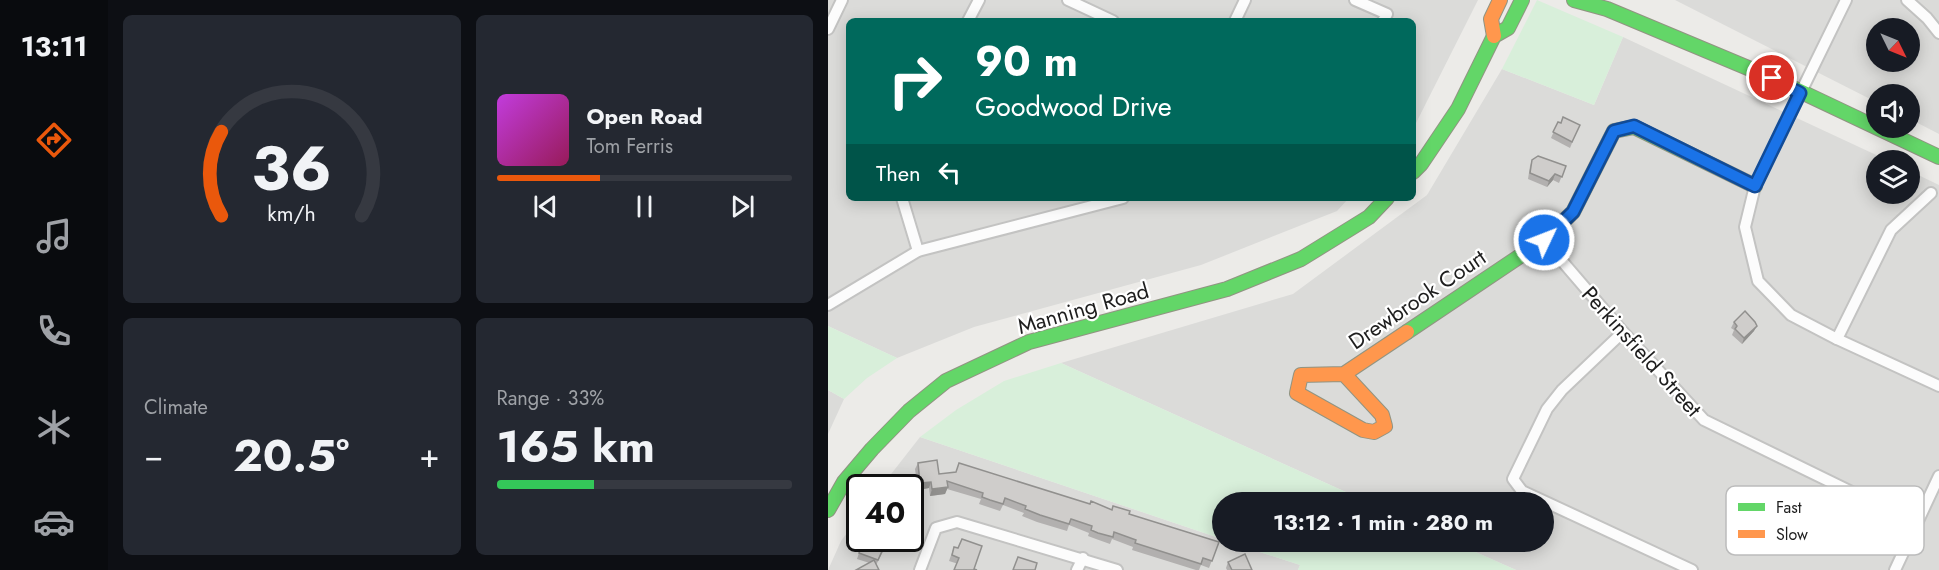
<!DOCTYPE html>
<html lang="en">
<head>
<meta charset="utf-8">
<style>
  body { margin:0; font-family:Jost,sans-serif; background:#242831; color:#f1f3f6; height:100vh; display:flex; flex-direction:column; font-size:22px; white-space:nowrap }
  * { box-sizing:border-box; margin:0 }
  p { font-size:20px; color:#9ea1a6 }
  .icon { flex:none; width:33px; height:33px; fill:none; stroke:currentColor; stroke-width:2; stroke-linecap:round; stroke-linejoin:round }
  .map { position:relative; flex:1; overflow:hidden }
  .panel { display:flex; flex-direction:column; gap:15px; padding:15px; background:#0d0f14; width:720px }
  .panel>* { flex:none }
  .guide { position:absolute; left:18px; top:18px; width:570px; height:183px; border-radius:9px; box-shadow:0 3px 15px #0003; background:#00695c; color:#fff; overflow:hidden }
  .needle { width:39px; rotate:133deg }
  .fabs { position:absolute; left:1038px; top:18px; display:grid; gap:12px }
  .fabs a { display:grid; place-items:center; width:54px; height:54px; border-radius:50%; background:#171b24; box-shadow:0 3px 15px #0003; font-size:30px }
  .speed { position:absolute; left:18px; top:474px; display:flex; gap:12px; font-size:30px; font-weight:700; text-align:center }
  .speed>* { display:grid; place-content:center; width:78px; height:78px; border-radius:50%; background:#171b24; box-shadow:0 3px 15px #0003; line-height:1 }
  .speed .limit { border:3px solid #111; border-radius:9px; background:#fff; color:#111 }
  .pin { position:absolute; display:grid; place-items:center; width:51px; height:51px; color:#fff; margin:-26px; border:3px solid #fff; border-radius:50%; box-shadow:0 2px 6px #0007 }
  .me { position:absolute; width:66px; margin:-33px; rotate:47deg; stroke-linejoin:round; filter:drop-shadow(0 0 4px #0008) }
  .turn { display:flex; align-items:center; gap:21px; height:126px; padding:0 30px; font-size:27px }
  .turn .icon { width:78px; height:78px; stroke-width:2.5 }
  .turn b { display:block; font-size:42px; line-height:51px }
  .then { display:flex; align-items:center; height:57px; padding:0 30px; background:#0003; gap:12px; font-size:22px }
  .big { font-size:45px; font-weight:700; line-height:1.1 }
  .panel .tile { flex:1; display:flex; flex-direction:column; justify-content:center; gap:9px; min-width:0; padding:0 21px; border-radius:9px; background:#242831 }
  .panel .dial { align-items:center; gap:0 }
  .dial svg { height:156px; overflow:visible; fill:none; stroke:#363941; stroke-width:7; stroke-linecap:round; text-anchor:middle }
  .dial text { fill:#f1f3f6; stroke:none }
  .song { display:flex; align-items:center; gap:18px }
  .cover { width:72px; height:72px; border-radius:9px; background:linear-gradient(135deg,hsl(290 70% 55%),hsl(330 70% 35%)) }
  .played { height:6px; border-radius:3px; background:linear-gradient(90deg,#ea580c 35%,#363941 35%) }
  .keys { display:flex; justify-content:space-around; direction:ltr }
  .heat { display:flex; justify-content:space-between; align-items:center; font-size:33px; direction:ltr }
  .charge { height:9px; border-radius:4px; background:linear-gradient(90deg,#34c759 33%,#363941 0) }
  .panel .tiles { flex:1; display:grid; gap:15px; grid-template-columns:repeat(2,1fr) }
  .trip { position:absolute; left:384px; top:492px; width:342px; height:60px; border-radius:30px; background:#171b24; box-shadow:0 3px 15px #0003; font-weight:700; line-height:60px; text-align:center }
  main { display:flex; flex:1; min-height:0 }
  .tab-bar { display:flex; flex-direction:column; width:108px; justify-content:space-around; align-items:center; background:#090b0e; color:#9ea1a6 }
  .tab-bar .icon { width:42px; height:42px }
  .tab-bar .on { color:#ea580c }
  .tab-bar b { font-size:27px; color:#f1f3f6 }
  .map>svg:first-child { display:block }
  .residential { fill:#dbdbd9; fill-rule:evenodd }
  .park { fill:#d8efda }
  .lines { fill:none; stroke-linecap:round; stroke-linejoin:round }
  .street-casing { stroke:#c3c3c2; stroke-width:14 }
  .fast-casing { stroke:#919482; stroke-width:16 }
  .slow-casing { stroke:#919482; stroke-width:16 }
  .street { stroke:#fcfcfc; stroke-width:10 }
  .fast { stroke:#63d668; stroke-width:14 }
  .slow { stroke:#ff974d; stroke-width:14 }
  .wall { fill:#b2b0af }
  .shaded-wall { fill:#91908e }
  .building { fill:#cfcdcb; stroke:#91908e; stroke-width:1.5 }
  .route-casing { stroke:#114b97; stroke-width:15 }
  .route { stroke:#1a73e8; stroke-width:10 }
  .labels { text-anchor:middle; stroke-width:4.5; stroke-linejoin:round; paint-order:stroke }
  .street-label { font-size:22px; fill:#1e1e1e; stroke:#fff }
  .key { fill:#fff; stroke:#bcbcbc; stroke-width:1.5 }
  .key-label { font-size:16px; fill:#1e1e1e }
</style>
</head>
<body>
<main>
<nav class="tab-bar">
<b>13:11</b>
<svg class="icon on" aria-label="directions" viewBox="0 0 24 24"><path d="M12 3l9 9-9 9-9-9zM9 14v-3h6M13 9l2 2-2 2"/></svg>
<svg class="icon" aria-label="music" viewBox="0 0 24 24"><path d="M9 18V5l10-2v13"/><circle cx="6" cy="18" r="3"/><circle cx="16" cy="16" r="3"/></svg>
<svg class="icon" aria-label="phone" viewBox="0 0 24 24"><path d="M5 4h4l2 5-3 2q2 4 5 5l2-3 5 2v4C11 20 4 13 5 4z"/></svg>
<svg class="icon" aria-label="climate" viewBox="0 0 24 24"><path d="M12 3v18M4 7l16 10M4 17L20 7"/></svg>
<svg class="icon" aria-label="car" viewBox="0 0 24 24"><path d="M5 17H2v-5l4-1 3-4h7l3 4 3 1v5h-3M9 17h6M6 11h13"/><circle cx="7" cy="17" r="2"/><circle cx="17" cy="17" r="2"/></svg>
</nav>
<section class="panel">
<div class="tiles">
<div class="tile dial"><svg viewBox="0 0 100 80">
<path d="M14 69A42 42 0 1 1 86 69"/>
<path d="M14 69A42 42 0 0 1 14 26" stroke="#ea580c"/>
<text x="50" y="56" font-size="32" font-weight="700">36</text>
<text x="50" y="72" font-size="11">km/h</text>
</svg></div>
<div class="tile">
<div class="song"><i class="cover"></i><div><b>Open Road</b><p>Tom Ferris</p></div></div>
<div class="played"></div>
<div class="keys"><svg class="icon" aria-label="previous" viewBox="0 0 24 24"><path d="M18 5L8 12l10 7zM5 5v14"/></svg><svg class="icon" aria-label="pause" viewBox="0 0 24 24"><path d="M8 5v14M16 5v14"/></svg><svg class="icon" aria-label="next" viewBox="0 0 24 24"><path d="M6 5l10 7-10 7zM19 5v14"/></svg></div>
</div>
<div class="tile"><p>Climate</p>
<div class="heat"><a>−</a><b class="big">20.5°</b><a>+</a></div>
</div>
<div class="tile"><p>Range · 33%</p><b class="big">165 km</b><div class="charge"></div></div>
</div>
</section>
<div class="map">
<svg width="1111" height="570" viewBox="0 0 1111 570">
  <rect width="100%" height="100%" fill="#ecebe8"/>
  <g class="residential">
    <polygon points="0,0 650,0 585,129 585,21 21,21 21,198 521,198 509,211 373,265 146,327 69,358 0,326"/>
    <path d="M847,0H1111V134L1082,119V94H1048V102ZM1048,28H1082V62H1048Z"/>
    <polygon points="795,37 1059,160 1048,160 1048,194 1082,194 1082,171 1111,185 1111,570 688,570 625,542 716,542 716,502 540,502 233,363 465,294 599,195 674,69 766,105"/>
    <polygon points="0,390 16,399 0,434"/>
    <polygon points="92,437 394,539 394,542 401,542 472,565 470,570 0,570 13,541 31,517 32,538 82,538 82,488 53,487"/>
  </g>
  <g class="park">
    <polygon points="709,0 795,37 766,105 674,69"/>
    <polygon points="0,326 69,358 39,378 16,399 0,390"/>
    <polygon points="233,363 540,502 394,502 394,539 92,437 128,410 176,381"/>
    <polygon points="401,542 625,542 688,570 470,570 472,565"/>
  </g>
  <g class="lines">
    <defs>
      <g id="street">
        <polyline points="240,0 285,21"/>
        <polyline points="527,0 559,14 555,21"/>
        <polyline points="1018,0 927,186 917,227 930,281 963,315 1009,339 1111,386"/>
        <polyline points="1079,0 1099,18 1111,33"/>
        <polyline points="140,21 151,0"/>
        <polyline points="407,21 417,0"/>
        <polyline points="0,29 14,0"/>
        <polyline points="74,198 90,251"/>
        <polyline points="716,240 795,332 876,420 1087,523"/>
        <polyline points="0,305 90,251 295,198"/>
        <polyline points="795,332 734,390 719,409 685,479 694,491 864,570"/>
        <polyline points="1009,339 1063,230 1103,193"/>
        <polyline points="92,570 108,528 129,522 289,570"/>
        <polyline points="249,570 255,558"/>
        <polyline points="1067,570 1111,476"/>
      </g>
      <g id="fast">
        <polyline points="746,0 779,9 944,78 1111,157"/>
        <polyline points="585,172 593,164 630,109 666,36 680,28 694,0"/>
        <polyline points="579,332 716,240 745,212 786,131 806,127 927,186"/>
        <polyline points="0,510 16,482 44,449 81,411 118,381 201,342 399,289 473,259 541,217 559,198"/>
      </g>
      <g id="slow">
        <polyline points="666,36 663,19 672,0"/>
        <polyline points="516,374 554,415 557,426 546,432 535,430 469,393 473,375 516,374 579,332"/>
      </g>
    </defs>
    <use href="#street" class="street-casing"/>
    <use href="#fast" class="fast-casing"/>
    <use href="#slow" class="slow-casing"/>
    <use href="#street" class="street"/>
    <use href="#fast" class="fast"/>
    <use href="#slow" class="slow"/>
  </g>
  <g class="wall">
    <polygon points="730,122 749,131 742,148 723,138"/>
    <polygon points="704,160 738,166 731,183 725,180 719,187 700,179 702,166"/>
    <polygon points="906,322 926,331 914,344 904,335 906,330 903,328"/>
    <polygon points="90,463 111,474 262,504 301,514 391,542 381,568 373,565 371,570 368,570 304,550 305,547 284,539 282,544 268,539 260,536 261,533 241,525 239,531 209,522 194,516 196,513 175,505 172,511 151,504 153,499 119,489 117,494 102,496 101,488 90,490 87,469"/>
    <polygon points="36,538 68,538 64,546 59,544 48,565 29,559"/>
    <polygon points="126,547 146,569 121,561"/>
    <polygon points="400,562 424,570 399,570 398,568"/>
  </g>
  <g class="shaded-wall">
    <polygon points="727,174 725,180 719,187 721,181"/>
    <polygon points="929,326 926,331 914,344 916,338"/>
    <polygon points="103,482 101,488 90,490 92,483"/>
    <polygon points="120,487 117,494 102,496 104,489"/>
  </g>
  <g class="building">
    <polygon points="735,117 752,125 744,142 725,132 730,122 733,123"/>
    <polygon points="710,156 738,166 734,177 727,174 721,181 702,173 704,160"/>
    <polygon points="917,311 927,322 929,326 916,338 907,329 909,326 906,322"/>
    <polygon points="109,460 111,474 128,472 131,463 262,504 263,501 284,510 285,506 302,511 301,514 391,542 384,561 375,558 373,564 307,543 308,540 286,532 285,537 270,533 263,530 264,526 243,519 241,524 212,515 197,509 198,506 177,498 175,504 162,500 154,497 155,493 119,481 120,487 104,489 103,482 92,483 90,463"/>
    <polygon points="82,501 86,503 82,509"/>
    <polygon points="36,538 60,538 50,560 31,553"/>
    <polygon points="134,539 154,546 146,569 149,570 126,570 131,558 124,555 126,547 130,548"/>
    <polygon points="417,554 424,570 404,570 400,562"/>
    <polygon points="190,557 209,563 207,570 185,570"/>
    <polygon points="46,560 51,570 28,570"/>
  </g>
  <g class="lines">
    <defs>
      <polyline id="route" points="716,240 745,212 786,131 806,126 927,186 972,93 944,78"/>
    </defs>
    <use href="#route" class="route-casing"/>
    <use href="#route" class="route"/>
  </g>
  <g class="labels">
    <g class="street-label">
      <text transform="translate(589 299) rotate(-34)" y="8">Drewbrook Court</text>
      <text transform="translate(255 308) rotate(-16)" y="8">Manning Road</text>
      <text transform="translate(814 351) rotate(48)" y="8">Perkinsfield Street</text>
    </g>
  </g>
  <rect x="898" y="486" width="198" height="69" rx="9" class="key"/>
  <rect x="910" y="503" width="27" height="8" fill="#63d668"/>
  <rect x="910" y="530" width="27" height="8" fill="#ff974d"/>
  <g class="key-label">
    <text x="948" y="513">Fast</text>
    <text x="948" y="540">Slow</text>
  </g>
</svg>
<div class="fabs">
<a><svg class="needle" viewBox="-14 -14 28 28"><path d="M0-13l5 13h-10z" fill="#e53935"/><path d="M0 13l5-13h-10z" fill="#9ea1a6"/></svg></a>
<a><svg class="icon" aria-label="sound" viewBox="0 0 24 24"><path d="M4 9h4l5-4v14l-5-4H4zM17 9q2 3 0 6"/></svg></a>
<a><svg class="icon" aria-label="layers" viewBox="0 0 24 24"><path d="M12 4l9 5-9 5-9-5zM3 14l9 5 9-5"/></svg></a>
</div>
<div class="speed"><div class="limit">40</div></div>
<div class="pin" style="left:944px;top:78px;background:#d93025"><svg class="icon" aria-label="arrive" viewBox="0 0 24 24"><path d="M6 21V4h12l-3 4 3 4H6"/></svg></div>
<svg class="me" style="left:716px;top:240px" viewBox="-20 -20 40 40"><circle r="17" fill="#1a73e8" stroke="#fff" stroke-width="3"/><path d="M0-11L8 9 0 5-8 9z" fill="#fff"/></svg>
<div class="trip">13:12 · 1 min · 280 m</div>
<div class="guide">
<div class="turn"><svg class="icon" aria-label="right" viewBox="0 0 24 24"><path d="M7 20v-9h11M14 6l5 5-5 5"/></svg><div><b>90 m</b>Goodwood Drive</div></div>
<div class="then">Then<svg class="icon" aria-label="left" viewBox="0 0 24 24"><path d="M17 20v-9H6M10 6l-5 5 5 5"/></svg></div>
</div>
</div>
</main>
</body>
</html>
